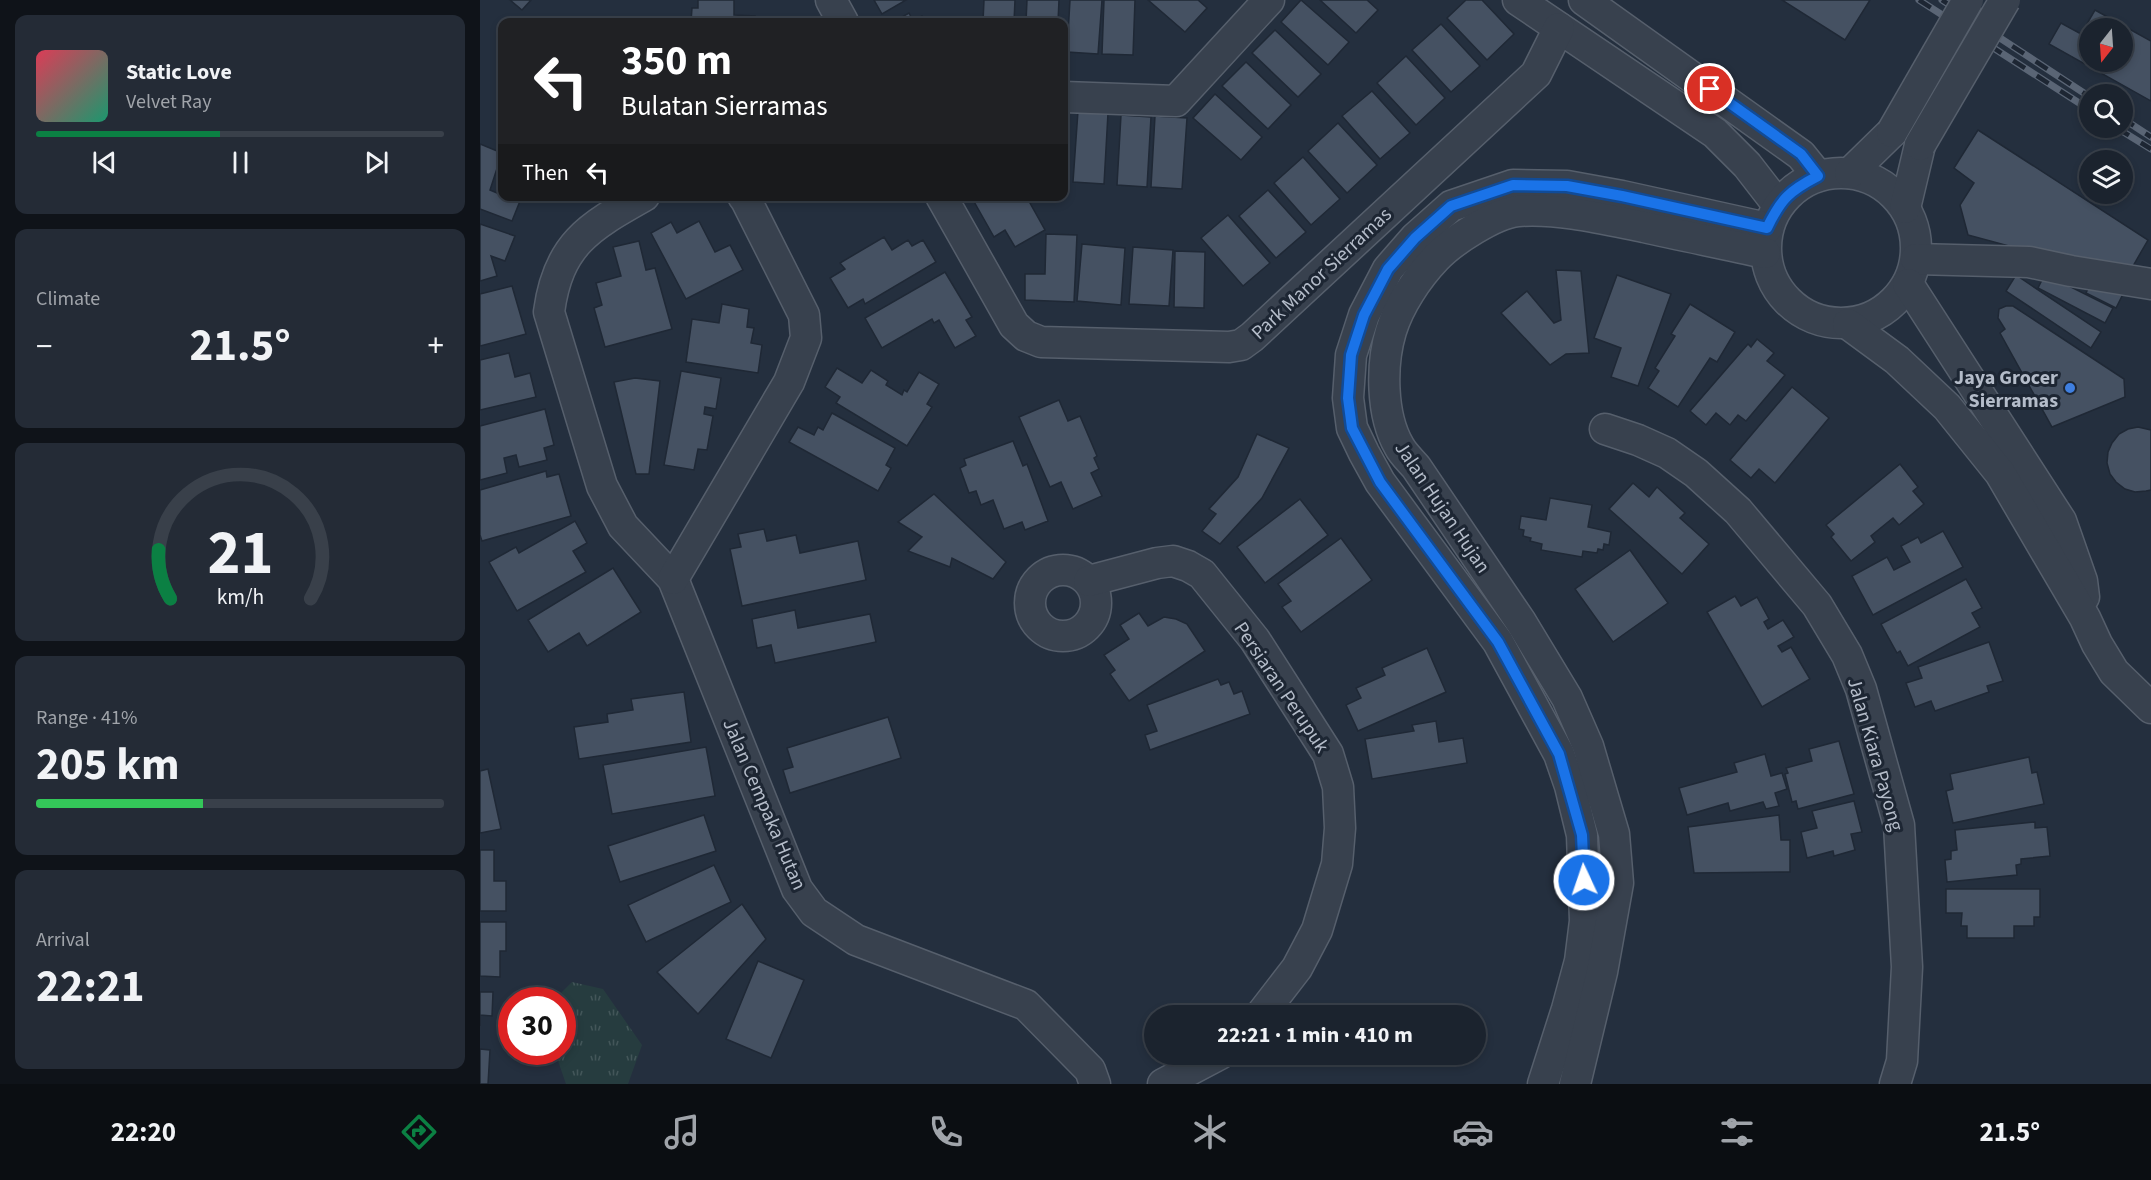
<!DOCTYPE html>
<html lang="en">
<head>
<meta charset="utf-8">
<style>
  body { margin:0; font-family:"Source Sans 3",sans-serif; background:#242b36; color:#f1f3f6; height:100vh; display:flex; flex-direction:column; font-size:22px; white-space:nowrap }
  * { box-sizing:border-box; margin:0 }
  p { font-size:20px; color:#a0a4aa }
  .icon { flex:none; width:33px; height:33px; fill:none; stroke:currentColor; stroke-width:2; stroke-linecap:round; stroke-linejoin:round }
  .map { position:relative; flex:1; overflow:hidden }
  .panel { display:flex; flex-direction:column; gap:15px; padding:15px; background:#0f1319; width:480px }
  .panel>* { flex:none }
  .banner { position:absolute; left:18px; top:18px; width:570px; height:183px; border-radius:12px; box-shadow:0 3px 9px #0003,0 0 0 2px #39404a; background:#202124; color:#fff; overflow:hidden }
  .needle { width:39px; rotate:197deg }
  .controls { position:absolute; left:1599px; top:18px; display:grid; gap:12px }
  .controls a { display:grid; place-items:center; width:54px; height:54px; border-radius:50%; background:#1b232e; box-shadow:0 3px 9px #0003,0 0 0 2px #39404a; font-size:30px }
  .speed { position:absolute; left:18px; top:987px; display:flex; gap:12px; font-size:30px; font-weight:700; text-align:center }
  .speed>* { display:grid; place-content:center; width:78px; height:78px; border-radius:50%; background:#1b232e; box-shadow:0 3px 9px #0003,0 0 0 2px #39404a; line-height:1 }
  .speed .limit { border:9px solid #d22; background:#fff; color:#111 }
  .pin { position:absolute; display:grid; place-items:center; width:51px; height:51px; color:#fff; margin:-26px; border:3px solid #fff; border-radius:50%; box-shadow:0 2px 6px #0007 }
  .me { position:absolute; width:66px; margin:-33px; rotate:357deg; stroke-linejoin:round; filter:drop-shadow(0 0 4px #0008) }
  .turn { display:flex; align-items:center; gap:21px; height:126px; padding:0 24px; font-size:27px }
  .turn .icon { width:78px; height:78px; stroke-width:2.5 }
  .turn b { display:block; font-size:42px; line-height:51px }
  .then { display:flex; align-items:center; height:57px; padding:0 24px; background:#0003; gap:12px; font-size:22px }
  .big { font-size:45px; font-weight:700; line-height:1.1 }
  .panel .tile { flex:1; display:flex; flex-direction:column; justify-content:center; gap:9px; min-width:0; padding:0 21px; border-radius:12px; background:#242b36 }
  .panel .dial { align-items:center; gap:0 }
  .dial svg { height:156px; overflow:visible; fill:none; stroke:#39404a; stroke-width:7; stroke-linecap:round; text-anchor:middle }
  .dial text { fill:#f1f3f6; stroke:none }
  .song { display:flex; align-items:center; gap:18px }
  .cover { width:72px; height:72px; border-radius:9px; background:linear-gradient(135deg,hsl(350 70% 55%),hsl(160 70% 35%)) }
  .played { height:6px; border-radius:3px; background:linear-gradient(90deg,#0b8043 45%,#39404a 45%) }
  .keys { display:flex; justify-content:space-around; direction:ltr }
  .heat { display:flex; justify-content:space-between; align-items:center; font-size:33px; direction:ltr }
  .charge { height:9px; border-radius:4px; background:linear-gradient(90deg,#34c759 41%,#39404a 0) }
  .trip { position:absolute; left:664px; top:1005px; width:342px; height:60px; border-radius:30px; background:#1b232e; box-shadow:0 3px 9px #0003,0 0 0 2px #39404a; font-weight:700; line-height:60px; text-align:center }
  .menu { display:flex; height:96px; justify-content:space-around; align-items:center; background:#0b0e12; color:#a0a4aa }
  .menu .icon { width:42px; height:42px }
  .menu .selected { color:#0b8043 }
  .menu b { font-size:27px; color:#f1f3f6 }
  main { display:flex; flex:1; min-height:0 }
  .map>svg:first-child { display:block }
  .park { fill:url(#park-tufts) }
  .building { fill:#455162; stroke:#1f2835; stroke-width:1.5; fill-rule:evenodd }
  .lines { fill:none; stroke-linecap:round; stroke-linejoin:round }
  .minor-casing { stroke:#565f6c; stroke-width:33 }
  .minor { stroke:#38414e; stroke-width:30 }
  .rail-casing { stroke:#5a6575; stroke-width:7 }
  .rail { stroke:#1d2633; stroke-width:4.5; stroke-dasharray:14; stroke-linecap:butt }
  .minor-bridge-casing { stroke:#565f6c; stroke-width:33; stroke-linecap:butt }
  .minor-bridge { stroke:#38414e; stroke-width:30 }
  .route-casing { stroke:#114b97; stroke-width:15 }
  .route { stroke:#1a73e8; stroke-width:10 }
  .shop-dot { fill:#3f7fe0; stroke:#1d2633; stroke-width:2 }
  .labels { text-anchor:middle; stroke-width:6; stroke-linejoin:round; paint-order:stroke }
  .street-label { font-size:20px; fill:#b4bcc9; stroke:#1d2633 }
  .poi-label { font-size:20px; font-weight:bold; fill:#b4bcc9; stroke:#1d2633; text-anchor:end }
</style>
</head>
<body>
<main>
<section class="panel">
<div class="tile">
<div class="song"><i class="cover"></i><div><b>Static Love</b><p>Velvet Ray</p></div></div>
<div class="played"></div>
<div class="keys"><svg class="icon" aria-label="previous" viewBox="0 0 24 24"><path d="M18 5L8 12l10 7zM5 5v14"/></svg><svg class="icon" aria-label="pause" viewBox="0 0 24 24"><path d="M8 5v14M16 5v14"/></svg><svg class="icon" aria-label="next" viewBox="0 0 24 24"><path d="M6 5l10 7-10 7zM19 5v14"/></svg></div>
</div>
<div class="tile"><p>Climate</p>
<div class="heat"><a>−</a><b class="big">21.5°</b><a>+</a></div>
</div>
<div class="tile dial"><svg viewBox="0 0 100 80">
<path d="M14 69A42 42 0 1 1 86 69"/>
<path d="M14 69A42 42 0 0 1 8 44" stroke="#0b8043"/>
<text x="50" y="56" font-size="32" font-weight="700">21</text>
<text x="50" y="72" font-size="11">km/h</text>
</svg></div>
<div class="tile"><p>Range · 41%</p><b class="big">205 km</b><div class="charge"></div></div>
<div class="tile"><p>Arrival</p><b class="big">22:21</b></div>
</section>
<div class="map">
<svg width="1671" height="1084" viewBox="0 0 1671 1084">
  <defs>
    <pattern id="park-tufts" width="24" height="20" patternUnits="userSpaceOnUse" patternTransform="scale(1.5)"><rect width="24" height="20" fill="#263c3f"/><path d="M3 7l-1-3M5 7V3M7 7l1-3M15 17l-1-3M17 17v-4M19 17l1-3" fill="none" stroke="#435659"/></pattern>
  </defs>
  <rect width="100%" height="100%" fill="#242f3e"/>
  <polygon class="park" points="92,982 123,989 162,1045 148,1084 86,1084 75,1052 82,1052 82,1000 74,1000"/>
  <g class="building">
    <polygon points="30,0 51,0 42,10"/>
    <polygon points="218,0 254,0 254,15 275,16 274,22 211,22 212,8 218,8"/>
    <polygon points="394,0 426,0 402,14"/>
    <polygon points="504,0 535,0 534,22 503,22"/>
    <polygon points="547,0 579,0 578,22 546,22"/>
    <polygon points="590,0 622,0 618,54 587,52"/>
    <polygon points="624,0 655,0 653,55 622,54"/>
    <polygon points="668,0 718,0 727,8 705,32"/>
    <polygon points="821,0 869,42 848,65 801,22"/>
    <polygon points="840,0 887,0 898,10 876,33"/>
    <polygon points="986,0 1002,0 1034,34 1007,60 967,18"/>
    <polygon points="1302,0 1390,0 1365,40"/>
    <path d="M1615,10L1671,41V101L1569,44L1581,23L1601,34ZM1610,28H1642V62H1610Z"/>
    <polygon points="429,13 433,21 442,16 446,22 413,22"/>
    <polygon points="961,24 1000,66 971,92 932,50"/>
    <polygon points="795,30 841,74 818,97 772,53"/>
    <polygon points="926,56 965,98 936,125 897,83"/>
    <polygon points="766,62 811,105 788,129 742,86"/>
    <polygon points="892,91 930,133 900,159 862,116"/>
    <polygon points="735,94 782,137 761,160 713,118"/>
    <polygon points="598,111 628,113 624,184 593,182"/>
    <polygon points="641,115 671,117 667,187 637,185"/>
    <polygon points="675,116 707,118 702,189 671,187"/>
    <polygon points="858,123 897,165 867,193 828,151"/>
    <polygon points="1498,130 1668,240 1653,266 1585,261 1488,235 1480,205 1494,183 1474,168"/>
    <polygon points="0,144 22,153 10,190 22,195 22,196 40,201 32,221 0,209"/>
    <polygon points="823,157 860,199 831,225 794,183"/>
    <polygon points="788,190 826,232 796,258 759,216"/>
    <polygon points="495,196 546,196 565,230 535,247 525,230 514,237 492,198"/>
    <polygon points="748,215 790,263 763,286 721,238"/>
    <polygon points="219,221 235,252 250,245 263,270 206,299 171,233 191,222 197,233"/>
    <polygon points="0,224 35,236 25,261 11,256 17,276 0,281"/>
    <polygon points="566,234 597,235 594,302 545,300 545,274 565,274"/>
    <polygon points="404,237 412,250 428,240 432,246 443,240 456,262 385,304 383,299 368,308 350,278 365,269 360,263"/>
    <polygon points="159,241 166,270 175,268 192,329 125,347 114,308 122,305 116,283 141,276 133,247"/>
    <polygon points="602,244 645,248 641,305 597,301"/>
    <polygon points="653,247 693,250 689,306 649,304"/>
    <polygon points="695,251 725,252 724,308 694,307"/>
    <polygon points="1076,270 1101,271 1109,353 1086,354 1070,365 1021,313 1047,291 1074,323 1081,320"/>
    <polygon points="465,272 492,317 486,320 496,336 475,348 459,320 454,323 452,319 402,348 385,318"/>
    <polygon points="1565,274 1633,308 1625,323 1558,288"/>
    <polygon points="1137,275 1191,294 1158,386 1131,377 1141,348 1114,338"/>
    <polygon points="1536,275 1621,332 1611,348 1526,291"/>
    <polygon points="1613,278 1643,294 1636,308 1606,293"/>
    <polygon points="32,286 46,334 0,346 0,294"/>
    <polygon points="242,304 269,309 267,327 274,328 271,343 282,345 278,373 206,362 212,319 239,323"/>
    <polygon points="1210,304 1255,332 1237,362 1230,358 1198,407 1168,388 1179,371 1175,368 1195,336 1191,334"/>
    <polygon points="1526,306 1533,306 1644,379 1645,397 1572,427 1520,333 1525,329 1518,318 1519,309"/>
    <polygon points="1277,339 1294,353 1287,361 1305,375 1266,421 1258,415 1250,425 1236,413 1226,425 1210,411 1268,344 1271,347"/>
    <polygon points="29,353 35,377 50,373 56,397 0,410 0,360"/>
    <polygon points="357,368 382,383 391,370 408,381 406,385 422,395 424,390 427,392 439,372 459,384 447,404 452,407 427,446 356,403 360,397 345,387"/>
    <polygon points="201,371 241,378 236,409 225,407 224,414 233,416 227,450 218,449 214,470 184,465"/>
    <polygon points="155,378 180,381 169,474 156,474 134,382"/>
    <polygon points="1312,387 1349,418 1295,483 1279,469 1271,478 1250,460"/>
    <polygon points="579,400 588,421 600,416 617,456 614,458 619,469 611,473 622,496 593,509 581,482 570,487 539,417"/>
    <polygon points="65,409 74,445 64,448 67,460 39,467 36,455 24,458 27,473 0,480 0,426"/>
    <polygon points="352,413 415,448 406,465 411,468 398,491 309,442 318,427 334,435 338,427 343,430"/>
    <polygon points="1658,427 1671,430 1671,490 1666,491 1655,492 1645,489 1636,482 1630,474 1627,463 1628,452 1632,443 1639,434 1648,429"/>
    <polygon points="777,434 809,448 782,498 740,544 722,531 736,514 729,509 758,477"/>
    <polygon points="533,441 543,466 547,464 568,521 545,530 542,522 524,529 513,500 501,505 496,491 489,493 480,468 486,465 484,459"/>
    <polygon points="1420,464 1438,487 1433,491 1444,504 1419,525 1413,518 1391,536 1395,542 1371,561 1351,537 1354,534 1346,525"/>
    <polygon points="66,471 67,477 79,474 91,516 2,541 0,535 0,490"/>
    <polygon points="1153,483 1169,497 1177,487 1205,513 1200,518 1229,544 1202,574 1129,509"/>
    <polygon points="454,494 526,562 513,579 472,558 470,567 428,551 442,537 418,522"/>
    <polygon points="1070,498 1112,505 1108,527 1131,532 1129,545 1124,544 1123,550 1118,549 1117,553 1103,551 1102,557 1061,550 1062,544 1050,541 1051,538 1043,536 1044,530 1039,529 1041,516 1066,520"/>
    <polygon points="820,499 848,535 785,583 757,547"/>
    <polygon points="95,521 107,543 93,551 106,572 37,611 9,562 36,547 39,553"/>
    <polygon points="284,529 287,541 316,535 320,553 378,541 386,580 262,606 250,549 261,547 258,534"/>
    <polygon points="1463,531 1483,567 1393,615 1372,576 1407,557 1414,570 1430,562 1421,546 1438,537 1441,543"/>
    <polygon points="861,538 892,580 821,632 802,607 811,601 798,584"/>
    <polygon points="1150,550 1188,603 1133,642 1095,589"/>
    <polygon points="133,568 161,612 107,646 99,633 68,652 48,620"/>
    <polygon points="1486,579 1502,608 1492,613 1500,627 1428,666 1420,651 1417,653 1401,624"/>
    <polygon points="1255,596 1261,606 1277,597 1289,619 1284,622 1288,629 1303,620 1314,637 1298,646 1302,652 1311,647 1330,679 1282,707 1227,612"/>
    <polygon points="315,610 318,628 390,614 396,642 295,663 291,645 277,648 272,619"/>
    <polygon points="659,613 668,626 684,617 696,619 707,624 725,651 649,701 630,674 635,670 624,655 649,639 640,625"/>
    <polygon points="1509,642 1523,681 1507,686 1509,692 1455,711 1451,701 1435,707 1426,683 1442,678 1438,667"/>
    <polygon points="947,648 966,692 878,731 866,705 881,698 876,688 905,675 902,668"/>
    <polygon points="738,679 741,685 749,682 754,694 762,691 770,714 670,750 665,735 677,731 667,705"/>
    <polygon points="204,692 211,742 99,759 94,727 128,722 127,714 153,710 151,699"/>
    <polygon points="408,717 421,758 310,793 303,770 313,767 307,748"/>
    <polygon points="956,721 959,742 983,738 987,763 892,779 885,739 934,731 932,725"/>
    <polygon points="1359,741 1374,794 1318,809 1316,801 1312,802 1305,774 1308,773 1306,768 1332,761 1329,749"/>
    <polygon points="226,747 235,796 132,814 123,765"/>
    <polygon points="1285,754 1291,776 1302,773 1307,789 1295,793 1299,806 1286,809 1283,802 1250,811 1248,803 1207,815 1199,788 1257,772 1254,763"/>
    <polygon points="1549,757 1552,773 1557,772 1564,804 1473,823 1466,791 1473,789 1470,774"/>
    <polygon points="8,769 21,829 0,833 0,771"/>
    <polygon points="1374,801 1382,832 1371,834 1375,850 1354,856 1353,851 1327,858 1321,832 1337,828 1332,811"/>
    <polygon points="224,815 236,851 140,882 128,846"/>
    <polygon points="1299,815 1301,840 1310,840 1310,872 1214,873 1208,827"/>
    <polygon points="1555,822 1555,828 1567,827 1570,856 1541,859 1541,864 1536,865 1537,875 1467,882 1465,860 1471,859 1471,851 1477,850 1475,830"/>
    <polygon points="0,850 14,850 14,881 26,881 26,911 0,911"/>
    <polygon points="234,865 251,902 166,942 148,905"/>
    <polygon points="1466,889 1560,889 1560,917 1554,917 1554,926 1534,926 1534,938 1487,938 1487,926 1481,926 1482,913 1466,913"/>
    <polygon points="262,904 286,939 218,1014 177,972"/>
    <polygon points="0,922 26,922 26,951 20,951 20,977 0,976"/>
    <polygon points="278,961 324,980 291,1058 246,1039"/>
    <polygon points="0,992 13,992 12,1016 0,1015 0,1026"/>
    <polygon points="0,1049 10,1050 8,1084 0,1084"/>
  </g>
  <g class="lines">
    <defs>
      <g id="minor">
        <polyline points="351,0 363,22"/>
        <polyline points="1038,0 1235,133 1267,165 1298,205"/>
        <polyline points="1104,0 1321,155 1338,176"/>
        <polyline points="584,97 696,101 789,0"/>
        <circle cx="1361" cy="248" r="75"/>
        <polyline points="1370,173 1412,132"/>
        <path d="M164,196C109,227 78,244 69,312L122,486L143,526L193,579L317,889L334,912L376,940L546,1005L610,1070L615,1084"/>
        <polyline points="461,196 534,325 546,336 561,342 749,347 761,345 772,337 1056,74 1079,28"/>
        <polyline points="1425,208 1440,145"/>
        <polyline points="1436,259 1549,262 1591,271 1671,284"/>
        <polyline points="1428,284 1581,521 1602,581 1604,597"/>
        <polyline points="1368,324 1417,360 1467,407 1520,473 1605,618 1617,644 1634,672 1671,708"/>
        <polyline points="1125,429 1158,440 1187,453 1216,473 1258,511 1337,605 1367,655 1381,689 1419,825 1427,967 1422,1061 1415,1084"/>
        <circle cx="583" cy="603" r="33"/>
        <polyline points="193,579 309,382 326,338 324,315 266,200 263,196"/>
        <polyline points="609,581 677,563 693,561 708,566 722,574 775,640 848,754 858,787 860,828 857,864 837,930 817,968 780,1016"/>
        <polyline points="683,1084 740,1054"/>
        <polyline points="1063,1084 1087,1009 1100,961 1105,921 1102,835 1090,786 1079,754 1018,642 900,482 884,453 872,428 868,398 871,355 884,315 908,269 935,238 971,206 1033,185 1087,186 1142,196 1287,228"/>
        <path d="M1095,1084L1122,972L1138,883L1134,834L1108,746L1087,698L1041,622L936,467C931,461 923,454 919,446C901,415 901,364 911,331C919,305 937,278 956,258C972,241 1015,213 1038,211C1080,208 1124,219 1164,227C1204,236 1245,244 1285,253"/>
      </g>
    </defs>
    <use href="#minor" class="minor-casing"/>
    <use href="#minor" class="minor"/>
    <defs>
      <g id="rail">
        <polyline points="1439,0 1610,110"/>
        <polyline points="1462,0 1610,97"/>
        <polyline points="1642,118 1671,137"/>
        <polyline points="1637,128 1671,149"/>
      </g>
    </defs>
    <use href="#rail" class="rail-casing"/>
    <use href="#rail" class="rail"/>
    <defs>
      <g id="minor-bridge">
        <polyline points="1412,132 1488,0"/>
        <polyline points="1440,145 1525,0"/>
      </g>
    </defs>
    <use href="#minor-bridge" class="minor-bridge-casing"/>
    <use href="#minor-bridge" class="minor-bridge"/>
  </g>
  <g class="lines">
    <defs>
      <path id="route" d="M1104,880L1102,835L1079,754L1018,642L900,482L872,428L868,398L871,355L884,315L908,269L935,238L971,206L1033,185L1087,186L1142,196L1287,228C1301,199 1309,191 1338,176L1321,154L1230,89"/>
    </defs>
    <use href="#route" class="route-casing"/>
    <use href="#route" class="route"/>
  </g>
  <circle class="shop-dot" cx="1590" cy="388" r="6"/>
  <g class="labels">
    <g class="street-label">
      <text transform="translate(841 273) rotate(-43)" y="7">Park Manor Sierramas</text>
      <text transform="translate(963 507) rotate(56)" y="7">Jalan Hujan Hujan</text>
      <text transform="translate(802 687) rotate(56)" y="7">Persiaran Perupuk</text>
      <text transform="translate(1396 754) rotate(74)" y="7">Jalan Kiara Payong</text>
      <text transform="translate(285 804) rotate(67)" y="7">Jalan Cempaka Hutan</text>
    </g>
    <g class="poi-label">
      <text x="1578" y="384">Jaya Grocer<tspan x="1578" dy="23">Sierramas</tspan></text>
    </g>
  </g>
</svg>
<div class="controls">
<a><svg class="needle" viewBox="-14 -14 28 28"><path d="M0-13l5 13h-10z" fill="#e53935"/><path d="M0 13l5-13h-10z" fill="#a0a4aa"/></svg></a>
<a><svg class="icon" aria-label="search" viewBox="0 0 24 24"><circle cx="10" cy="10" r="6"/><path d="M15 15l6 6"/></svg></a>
<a><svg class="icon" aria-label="layers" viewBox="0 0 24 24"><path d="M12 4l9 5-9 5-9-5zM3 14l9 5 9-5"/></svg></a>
</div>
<div class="speed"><div class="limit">30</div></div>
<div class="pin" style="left:1230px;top:89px;background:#d93025"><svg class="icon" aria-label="arrive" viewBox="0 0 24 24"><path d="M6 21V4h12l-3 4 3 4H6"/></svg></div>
<svg class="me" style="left:1104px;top:880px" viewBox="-20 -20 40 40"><circle r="17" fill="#1a73e8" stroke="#fff" stroke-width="3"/><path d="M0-11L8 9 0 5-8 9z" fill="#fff"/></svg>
<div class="trip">22:21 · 1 min · 410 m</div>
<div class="banner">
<div class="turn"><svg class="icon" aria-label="left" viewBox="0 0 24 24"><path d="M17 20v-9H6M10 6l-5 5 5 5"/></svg><div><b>350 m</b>Bulatan Sierramas</div></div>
<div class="then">Then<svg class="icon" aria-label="left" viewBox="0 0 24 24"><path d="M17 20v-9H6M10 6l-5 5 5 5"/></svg></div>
</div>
</div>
</main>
<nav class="menu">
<b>22:20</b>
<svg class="icon selected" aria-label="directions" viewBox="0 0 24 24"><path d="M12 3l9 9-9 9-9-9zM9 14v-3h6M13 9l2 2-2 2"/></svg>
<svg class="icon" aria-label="music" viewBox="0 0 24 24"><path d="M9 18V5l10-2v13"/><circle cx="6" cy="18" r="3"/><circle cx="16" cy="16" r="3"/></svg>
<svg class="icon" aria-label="phone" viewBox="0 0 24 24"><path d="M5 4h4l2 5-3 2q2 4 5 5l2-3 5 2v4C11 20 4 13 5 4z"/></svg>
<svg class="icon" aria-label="climate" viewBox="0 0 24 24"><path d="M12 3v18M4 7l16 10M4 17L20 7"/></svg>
<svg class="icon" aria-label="car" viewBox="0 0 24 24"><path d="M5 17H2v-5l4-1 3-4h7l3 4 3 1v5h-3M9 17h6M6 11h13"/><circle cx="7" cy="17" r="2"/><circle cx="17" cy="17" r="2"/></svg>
<svg class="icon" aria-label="filters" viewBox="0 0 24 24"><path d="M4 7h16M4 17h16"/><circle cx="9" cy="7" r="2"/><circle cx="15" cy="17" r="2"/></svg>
<b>21.5°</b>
</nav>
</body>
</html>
